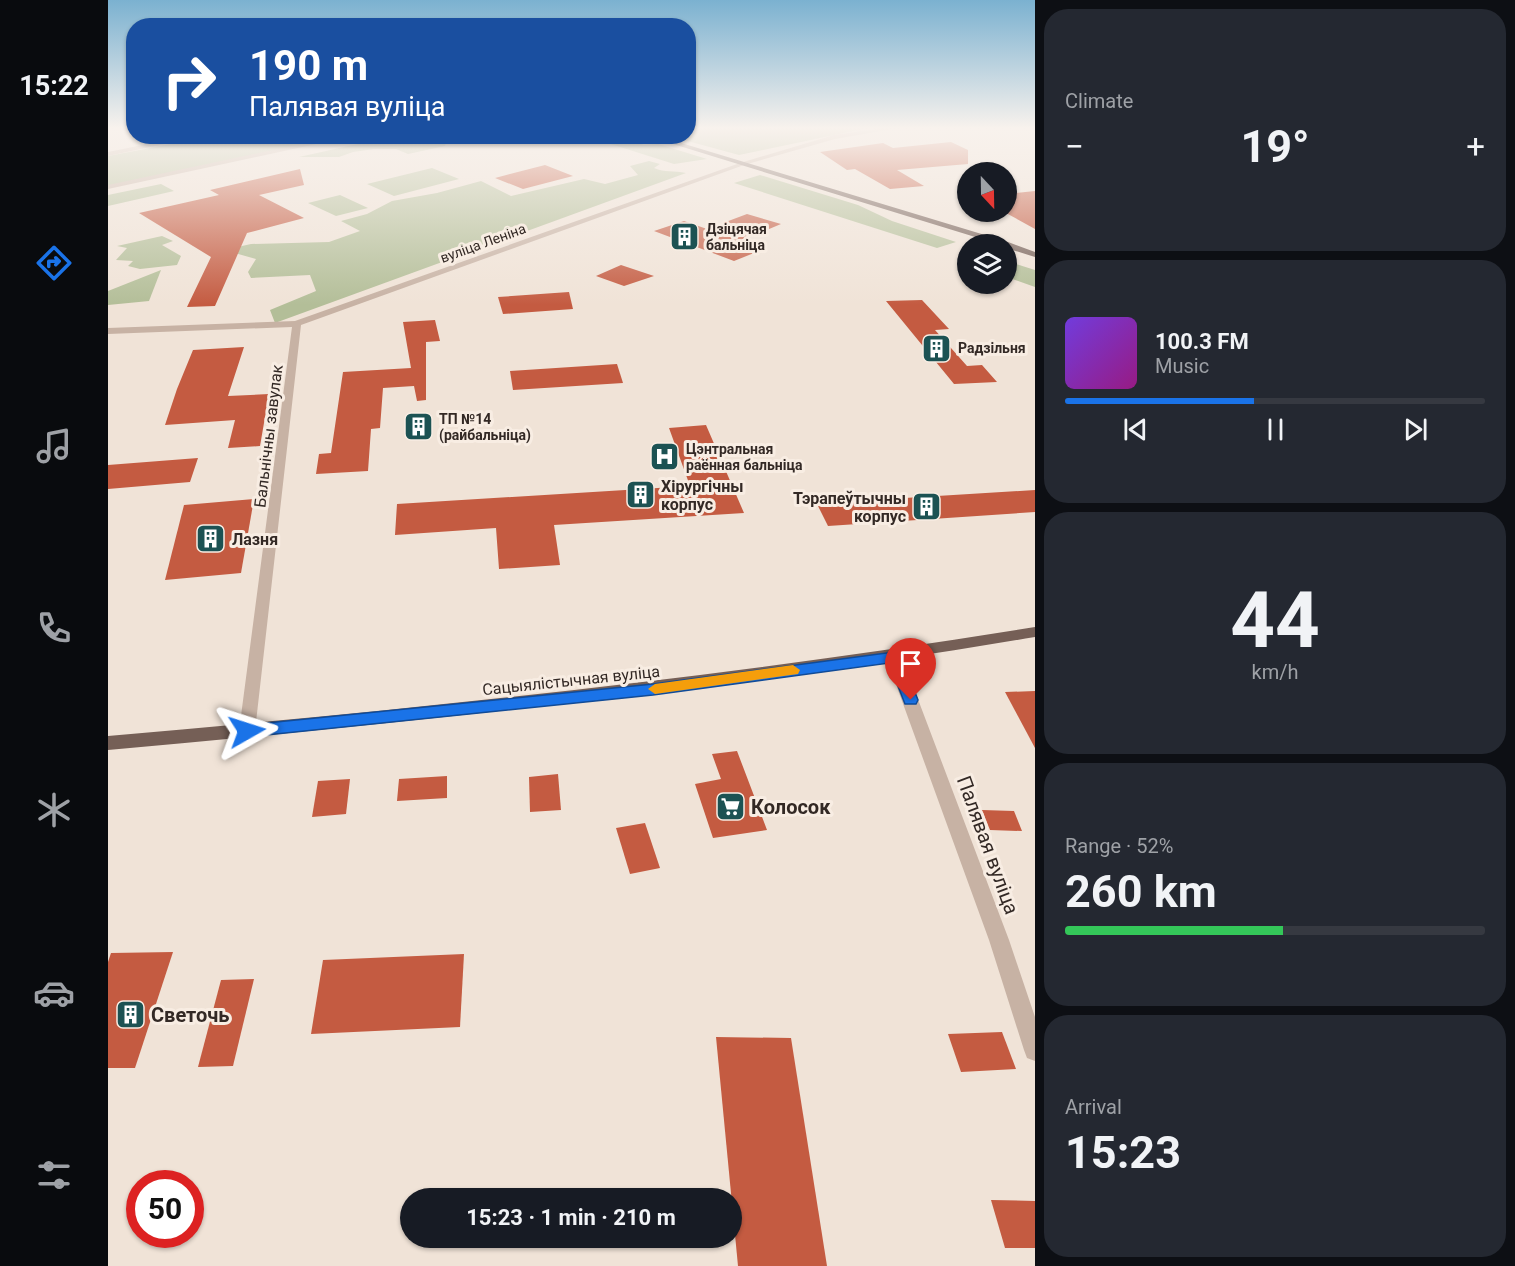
<!DOCTYPE html>
<html lang="en">
<head>
<meta charset="utf-8">
<style>
  body { margin:0; font-family:Roboto,sans-serif; background:#242831; color:#f1f3f6; height:100vh; display:flex; flex-direction:column; font-size:22px; white-space:nowrap }
  * { box-sizing:border-box; margin:0 }
  p { font-size:20px; color:#9ea1a6 }
  .icon { flex:none; width:33px; height:33px; fill:none; stroke:currentColor; stroke-width:2; stroke-linecap:round; stroke-linejoin:round }
  .map { position:relative; flex:1; overflow:hidden }
  .drawer { display:flex; flex-direction:column; gap:9px; padding:9px; background:#0d0f14; width:480px }
  .drawer>* { flex:none }
  .top-card { position:absolute; left:18px; top:18px; width:570px; height:126px; border-radius:24px; box-shadow:0 2px 4px #0004; background:#1a4fa0; color:#fff; overflow:hidden }
  .needle { width:39px; rotate:158deg }
  .buttons { position:absolute; left:849px; top:162px; display:grid; gap:12px }
  .buttons a { display:grid; place-items:center; width:60px; height:60px; border-radius:50%; background:#171b24; box-shadow:0 2px 4px #0004; font-size:30px }
  .speed { position:absolute; left:18px; top:1170px; display:flex; gap:12px; font-size:30px; font-weight:700; text-align:center }
  .speed>* { display:grid; place-content:center; width:78px; height:78px; border-radius:50%; background:#171b24; box-shadow:0 2px 4px #0004; line-height:1 }
  .speed .limit { border:9px solid #d22; background:#fff; color:#111 }
  .pin { position:absolute; display:grid; place-items:center; width:51px; height:51px; color:#fff; margin:-62px -26px; border-radius:50% 50% 50% 0; rotate:-45deg; box-shadow:0 0 6px #0007 }
  .pin .icon { rotate:45deg }
  .me { position:absolute; width:66px; margin:-33px; rotate:84deg; stroke-linejoin:round; filter:drop-shadow(0 0 4px #0008) }
  .turn { display:flex; align-items:center; gap:21px; height:126px; padding:0 24px; font-size:27px }
  .turn .icon { width:78px; height:78px; stroke-width:2.5 }
  .turn b { display:block; font-size:42px; line-height:51px }
  .big { font-size:45px; font-weight:700; line-height:1.1 }
  .drawer .widget { flex:1; display:flex; flex-direction:column; justify-content:center; gap:9px; min-width:0; padding:0 21px; border-radius:24px; background:#242831 }
  .drawer .dial { align-items:center; gap:0 }
  .dial b { font-size:78px; line-height:1 }
  .song { display:flex; align-items:center; gap:18px }
  .cover { width:72px; height:72px; border-radius:9px; background:linear-gradient(135deg,hsl(260 70% 55%),hsl(310 70% 35%)) }
  .played { height:6px; border-radius:3px; background:linear-gradient(90deg,#1a73e8 45%,#363941 45%) }
  .keys { display:flex; justify-content:space-around; direction:ltr }
  .heat { display:flex; justify-content:space-between; align-items:center; font-size:33px; direction:ltr }
  .charge { height:9px; border-radius:4px; background:linear-gradient(90deg,#34c759 52%,#363941 0) }
  .trip { position:absolute; left:292px; top:1188px; width:342px; height:60px; border-radius:30px; background:#171b24; box-shadow:0 2px 4px #0004; font-weight:700; line-height:60px; text-align:center }
  main { display:flex; flex:1; min-height:0 }
  .menu { display:flex; flex-direction:column; width:108px; justify-content:space-around; align-items:center; background:#090b0e; color:#9ea1a6 }
  .menu .icon { width:42px; height:42px }
  .menu .selected { color:#1a73e8 }
  .menu b { font-size:27px; color:#f1f3f6 }
  .map>svg:first-child { display:block }
  .green { fill:#b3be98 }
  .building { fill:#c45b41 }
  .lines { fill:none; stroke-linecap:round; stroke-linejoin:round }
  .minor { fill:#c7b2a4; fill-rule:evenodd }
  .major { fill:#755f56; fill-rule:evenodd }
  .route { fill:#1a73e8; stroke:#114b97; stroke-width:1.5 }
  .slow { fill:#f59e0b }
  .labels { text-anchor:middle; stroke-width:6; stroke-linejoin:round; paint-order:stroke }
  .far-poi-label { font-size:14px; font-weight:bold; fill:#332925; stroke:#f8ede3; text-anchor:start }
  .far-street-label { font-size:14px; fill:#332925; stroke:#f8ede3 }
  .street-label { font-size:16px; fill:#332925; stroke:#f8ede3 }
  .poi-label { font-size:16px; font-weight:bold; fill:#332925; stroke:#f8ede3; text-anchor:start }
  .near-poi-label { font-size:20px; font-weight:bold; fill:#332925; stroke:#f8ede3; text-anchor:start }
  .near-street-label { font-size:20px; fill:#332925; stroke:#f8ede3 }
</style>
</head>
<body>
<main>
<nav class="menu">
<b>15:22</b>
<svg class="icon selected" aria-label="directions" viewBox="0 0 24 24"><path d="M12 3l9 9-9 9-9-9zM9 14v-3h6M13 9l2 2-2 2"/></svg>
<svg class="icon" aria-label="music" viewBox="0 0 24 24"><path d="M9 18V5l10-2v13"/><circle cx="6" cy="18" r="3"/><circle cx="16" cy="16" r="3"/></svg>
<svg class="icon" aria-label="phone" viewBox="0 0 24 24"><path d="M5 4h4l2 5-3 2q2 4 5 5l2-3 5 2v4C11 20 4 13 5 4z"/></svg>
<svg class="icon" aria-label="climate" viewBox="0 0 24 24"><path d="M12 3v18M4 7l16 10M4 17L20 7"/></svg>
<svg class="icon" aria-label="car" viewBox="0 0 24 24"><path d="M5 17H2v-5l4-1 3-4h7l3 4 3 1v5h-3M9 17h6M6 11h13"/><circle cx="7" cy="17" r="2"/><circle cx="17" cy="17" r="2"/></svg>
<svg class="icon" aria-label="filters" viewBox="0 0 24 24"><path d="M4 7h16M4 17h16"/><circle cx="9" cy="7" r="2"/><circle cx="15" cy="17" r="2"/></svg>
</nav>
<div class="map">
<svg width="927" height="1266" viewBox="0 0 927 1266">
  <rect width="100%" height="100%" fill="#f0e3d7"/>
  <g class="green">
    <polygon points="581,128 759,128 631,155 565,137 580,136"/>
    <polygon points="499,136 509,137 536,145 550,144 599,159 566,164 487,139"/>
    <polygon points="100,137 236,137 0,186 0,156"/>
    <polygon points="281,137 331,137 338,143 337,146 300,154 288,149 266,149 245,152 231,157 191,157"/>
    <path d="M541,161L552,164L546,168C557,173 566,170 578,173L167,323L162,310L208,291L202,275L143,278L140,272L148,259L116,250L143,244L221,242L252,231L233,221L259,214L284,201L329,193L373,181L403,196L476,179L497,184L530,175L522,166Z"/>
    <polygon points="324,168 351,179 286,196 259,184"/>
    <polygon points="652,175 750,205 784,221 848,242 829,248 626,183"/>
    <polygon points="53,184 66,191 0,206 0,195"/>
    <polygon points="232,195 260,208 228,216 200,203"/>
    <polygon points="54,236 65,241 54,245 73,256 69,265 32,269 20,266 25,261 8,260 19,248 9,246"/>
    <polygon points="898,261 927,270 927,287 899,277"/>
    <polygon points="53,270 41,301 0,305 0,291"/>
  </g>
  <g class="building">
    <polygon points="843,142 860,150 860,164 789,170 816,186 782,189 747,169 739,170 712,152 775,143 785,148"/>
    <polygon points="437,165 465,176 415,189 387,178"/>
    <polygon points="192,169 196,185 151,195 196,218 139,233 107,306 79,307 103,257 31,213 111,195 102,190"/>
    <polygon points="927,191 927,229 898,213 898,194"/>
    <polygon points="639,214 673,224 632,241 656,249 626,261 546,231 576,221 599,229"/>
    <polygon points="513,265 546,276 516,286 488,276"/>
    <polygon points="461,292 465,309 395,314 390,297"/>
    <polygon points="814,300 841,329 827,330 859,366 874,365 889,382 846,384 778,301"/>
    <polygon points="327,320 332,341 318,342 318,400 309,401 306,386 275,388 272,428 263,429 260,471 208,474 211,454 223,453 235,372 303,368 295,322"/>
    <polygon points="136,347 120,396 161,394 152,446 120,448 127,420 57,425 69,389 85,350"/>
    <polygon points="509,364 515,383 405,390 402,371"/>
    <polygon points="598,425 636,513 446,525 452,565 391,569 388,528 287,535 289,504 582,486 561,428"/>
    <polygon points="90,458 82,482 0,489 0,465"/>
    <polygon points="927,490 927,512 720,526 707,500 731,499 732,502"/>
    <polygon points="146,499 133,573 57,580 76,505"/>
    <polygon points="927,691 927,748 897,692"/>
    <polygon points="629,751 659,830 605,838 587,784 613,779 604,754"/>
    <polygon points="450,774 453,810 422,812 421,777"/>
    <polygon points="339,776 339,798 289,801 291,779"/>
    <polygon points="242,779 238,814 204,817 210,781"/>
    <polygon points="874,810 906,811 914,831 882,830"/>
    <polygon points="537,823 552,868 522,874 508,828"/>
    <polygon points="65,952 27,1068 0,1068 0,962 3,953"/>
    <polygon points="356,954 352,1027 203,1034 215,960"/>
    <polygon points="146,979 125,1066 90,1067 113,980"/>
    <polygon points="894,1032 908,1069 853,1072 840,1034"/>
    <polygon points="608,1037 683,1038 719,1266 630,1266"/>
    <polygon points="883,1200 927,1201 927,1248 897,1248"/>
  </g>
  <g class="lines">
    <g class="minor">
      <polygon points="776,128 790,128 727,139 636,165 193,325 147,731 145,736 139,737 133,736 131,731 184,327 0,334 0,328 187,321 632,163 726,135"/>
      <polygon points="79,136 94,136 0,156 0,152"/>
      <polygon points="231,136 245,136 0,189 0,185"/>
      <polygon points="786,652 791,653 794,657 901,940 927,1017 927,1061 919,1058 916,1050 881,940 778,657 781,653"/>
    </g>
    <g class="major">
      <polygon points="539,136 550,136 900,242 927,252 927,257 898,248 898,244 890,244"/>
      <path d="M927,627V637C620,689 310,722 0,750V736C310,709 619,677 927,627Z"/>
    </g>
  </g>
  <linearGradient id="sky" x2="0" y2="1"><stop stop-color="#7bb1d0"/><stop offset="0.42" stop-color="#f8f2ed"/><stop offset="1" stop-color="#f8f2ed" stop-opacity="0"/></linearGradient>
  <rect width="927" height="305" fill="url(#sky)"/>
  <polygon class="route" points="786,652 793,657 810,700 808,704 797,704 781,663 545,695 139,737 134,735 132,731 134,727 139,725 545,684"/>
  <polygon class="slow" points="685,665 692,670 690,674 547,694 540,689 547,684"/>
  <defs>
    <symbol id="building-square" viewBox="-11 -11 22 22"><rect x="-9" y="-9" width="18" height="18" rx="4" fill="#1c5253" stroke="#f8ede3"/><path d="M-4-6H4V6H1V3H-1V6H-4ZM-2.5-4.3h1.7v1.8h-1.7ZM.8-4.3h1.7v1.8H.8ZM-2.5-1h1.7V.8h-1.7ZM.8-1h1.7V.8H.8Z" fill="#fff"/></symbol>
    <symbol id="hospital-square" viewBox="-11 -11 22 22"><rect x="-9" y="-9" width="18" height="18" rx="4" fill="#1c5253" stroke="#f8ede3"/><path d="M-5-5h3v3.5h4V-5h3V5h-3V1.5h-4V5h-3Z" fill="#fff"/></symbol>
    <symbol id="supermarket-square" viewBox="-11 -11 22 22"><rect x="-9" y="-9" width="18" height="18" rx="4" fill="#1c5253" stroke="#f8ede3"/><path d="M-6-5.5h2.5l.6 2H6L4.5 2H-2.5L-4.4-4H-6ZM-1.5 3.2a1.3 1.3 0 1 0 .1 0ZM3 3.2a1.3 1.3 0 1 0 .1 0Z" fill="#fff"/></symbol>
  </defs>
  <g fill-rule="evenodd">
    <use href="#building-square" x="560" y="220" width="33" height="33"/>
    <use href="#building-square" x="812" y="332" width="33" height="33"/>
    <use href="#building-square" x="294" y="410" width="33" height="33"/>
    <use href="#hospital-square" x="540" y="440" width="33" height="33"/>
    <use href="#building-square" x="516" y="478" width="33" height="33"/>
    <use href="#building-square" x="802" y="490" width="33" height="33"/>
    <use href="#building-square" x="86" y="522" width="33" height="33"/>
    <use href="#supermarket-square" x="606" y="790" width="33" height="33"/>
    <use href="#building-square" x="6" y="998" width="33" height="33"/>
  </g>
  <g class="labels">
    <g class="far-poi-label">
      <text x="598" y="234">Дзіцячая<tspan x="598" dy="16">бальніца</tspan></text>
      <text x="850" y="353">Радзільня</text>
      <text x="331" y="424">ТП №14<tspan x="331" dy="16">(райбальніца)</tspan></text>
      <text x="578" y="454">Цэнтральная<tspan x="578" dy="16">раённая бальніца</tspan></text>
    </g>
    <g class="far-street-label">
      <text transform="translate(375 243) rotate(-20)" y="5">вуліца Леніна</text>
    </g>
    <g class="street-label">
      <text transform="translate(160 436) rotate(-83)" y="6">Бальнічны завулак</text>
      <text transform="translate(463 680) rotate(-6)" y="6">Сацыялістычная вуліца</text>
    </g>
    <g class="poi-label">
      <text x="553" y="492">Хірургічны<tspan x="553" dy="18">корпус</tspan></text>
      <text x="798" y="504" text-anchor="end">Тэрапеўтычны<tspan x="798" dy="18">корпус</tspan></text>
      <text x="124" y="545">Лазня</text>
    </g>
    <g class="near-poi-label">
      <text x="643" y="814">Колосок</text>
      <text x="43" y="1022">Светочь</text>
    </g>
    <g class="near-street-label">
      <text transform="translate(880 845) rotate(70)" y="7">Палявая вуліца</text>
    </g>
  </g>
</svg>
<div class="buttons">
<a><svg class="needle" viewBox="-14 -14 28 28"><path d="M0-13l5 13h-10z" fill="#e53935"/><path d="M0 13l5-13h-10z" fill="#9ea1a6"/></svg></a>
<a><svg class="icon" aria-label="layers" viewBox="0 0 24 24"><path d="M12 4l9 5-9 5-9-5zM3 14l9 5 9-5"/></svg></a>
</div>
<div class="speed"><div class="limit">50</div></div>
<div class="pin" style="left:803px;top:700px;background:#d93025"><svg class="icon" aria-label="arrive" viewBox="0 0 24 24"><path d="M6 21V4h12l-3 4 3 4H6"/></svg></div>
<svg class="me" style="left:139px;top:731px" viewBox="-20 -20 40 40"><path d="M0-17L14 15 0 8-14 15z" fill="#1a73e8" stroke="#fff" stroke-width="4"/></svg>
<div class="trip">15:23 · 1 min · 210 m</div>
<div class="top-card">
<div class="turn"><svg class="icon" aria-label="right" viewBox="0 0 24 24"><path d="M7 20v-9h11M14 6l5 5-5 5"/></svg><div><b>190 m</b>Палявая вуліца</div></div>
</div>
</div>
<section class="drawer">
<div class="widget"><p>Climate</p>
<div class="heat"><a>−</a><b class="big">19°</b><a>+</a></div>
</div>
<div class="widget">
<div class="song"><i class="cover"></i><div><b>100.3 FM</b><p>Music</p></div></div>
<div class="played"></div>
<div class="keys"><svg class="icon" aria-label="previous" viewBox="0 0 24 24"><path d="M18 5L8 12l10 7zM5 5v14"/></svg><svg class="icon" aria-label="pause" viewBox="0 0 24 24"><path d="M8 5v14M16 5v14"/></svg><svg class="icon" aria-label="next" viewBox="0 0 24 24"><path d="M6 5l10 7-10 7zM19 5v14"/></svg></div>
</div>
<div class="widget dial"><b>44</b><p>km/h</p></div>
<div class="widget"><p>Range · 52%</p><b class="big">260 km</b><div class="charge"></div></div>
<div class="widget"><p>Arrival</p><b class="big">15:23</b></div>
</section>
</main>
</body>
</html>
